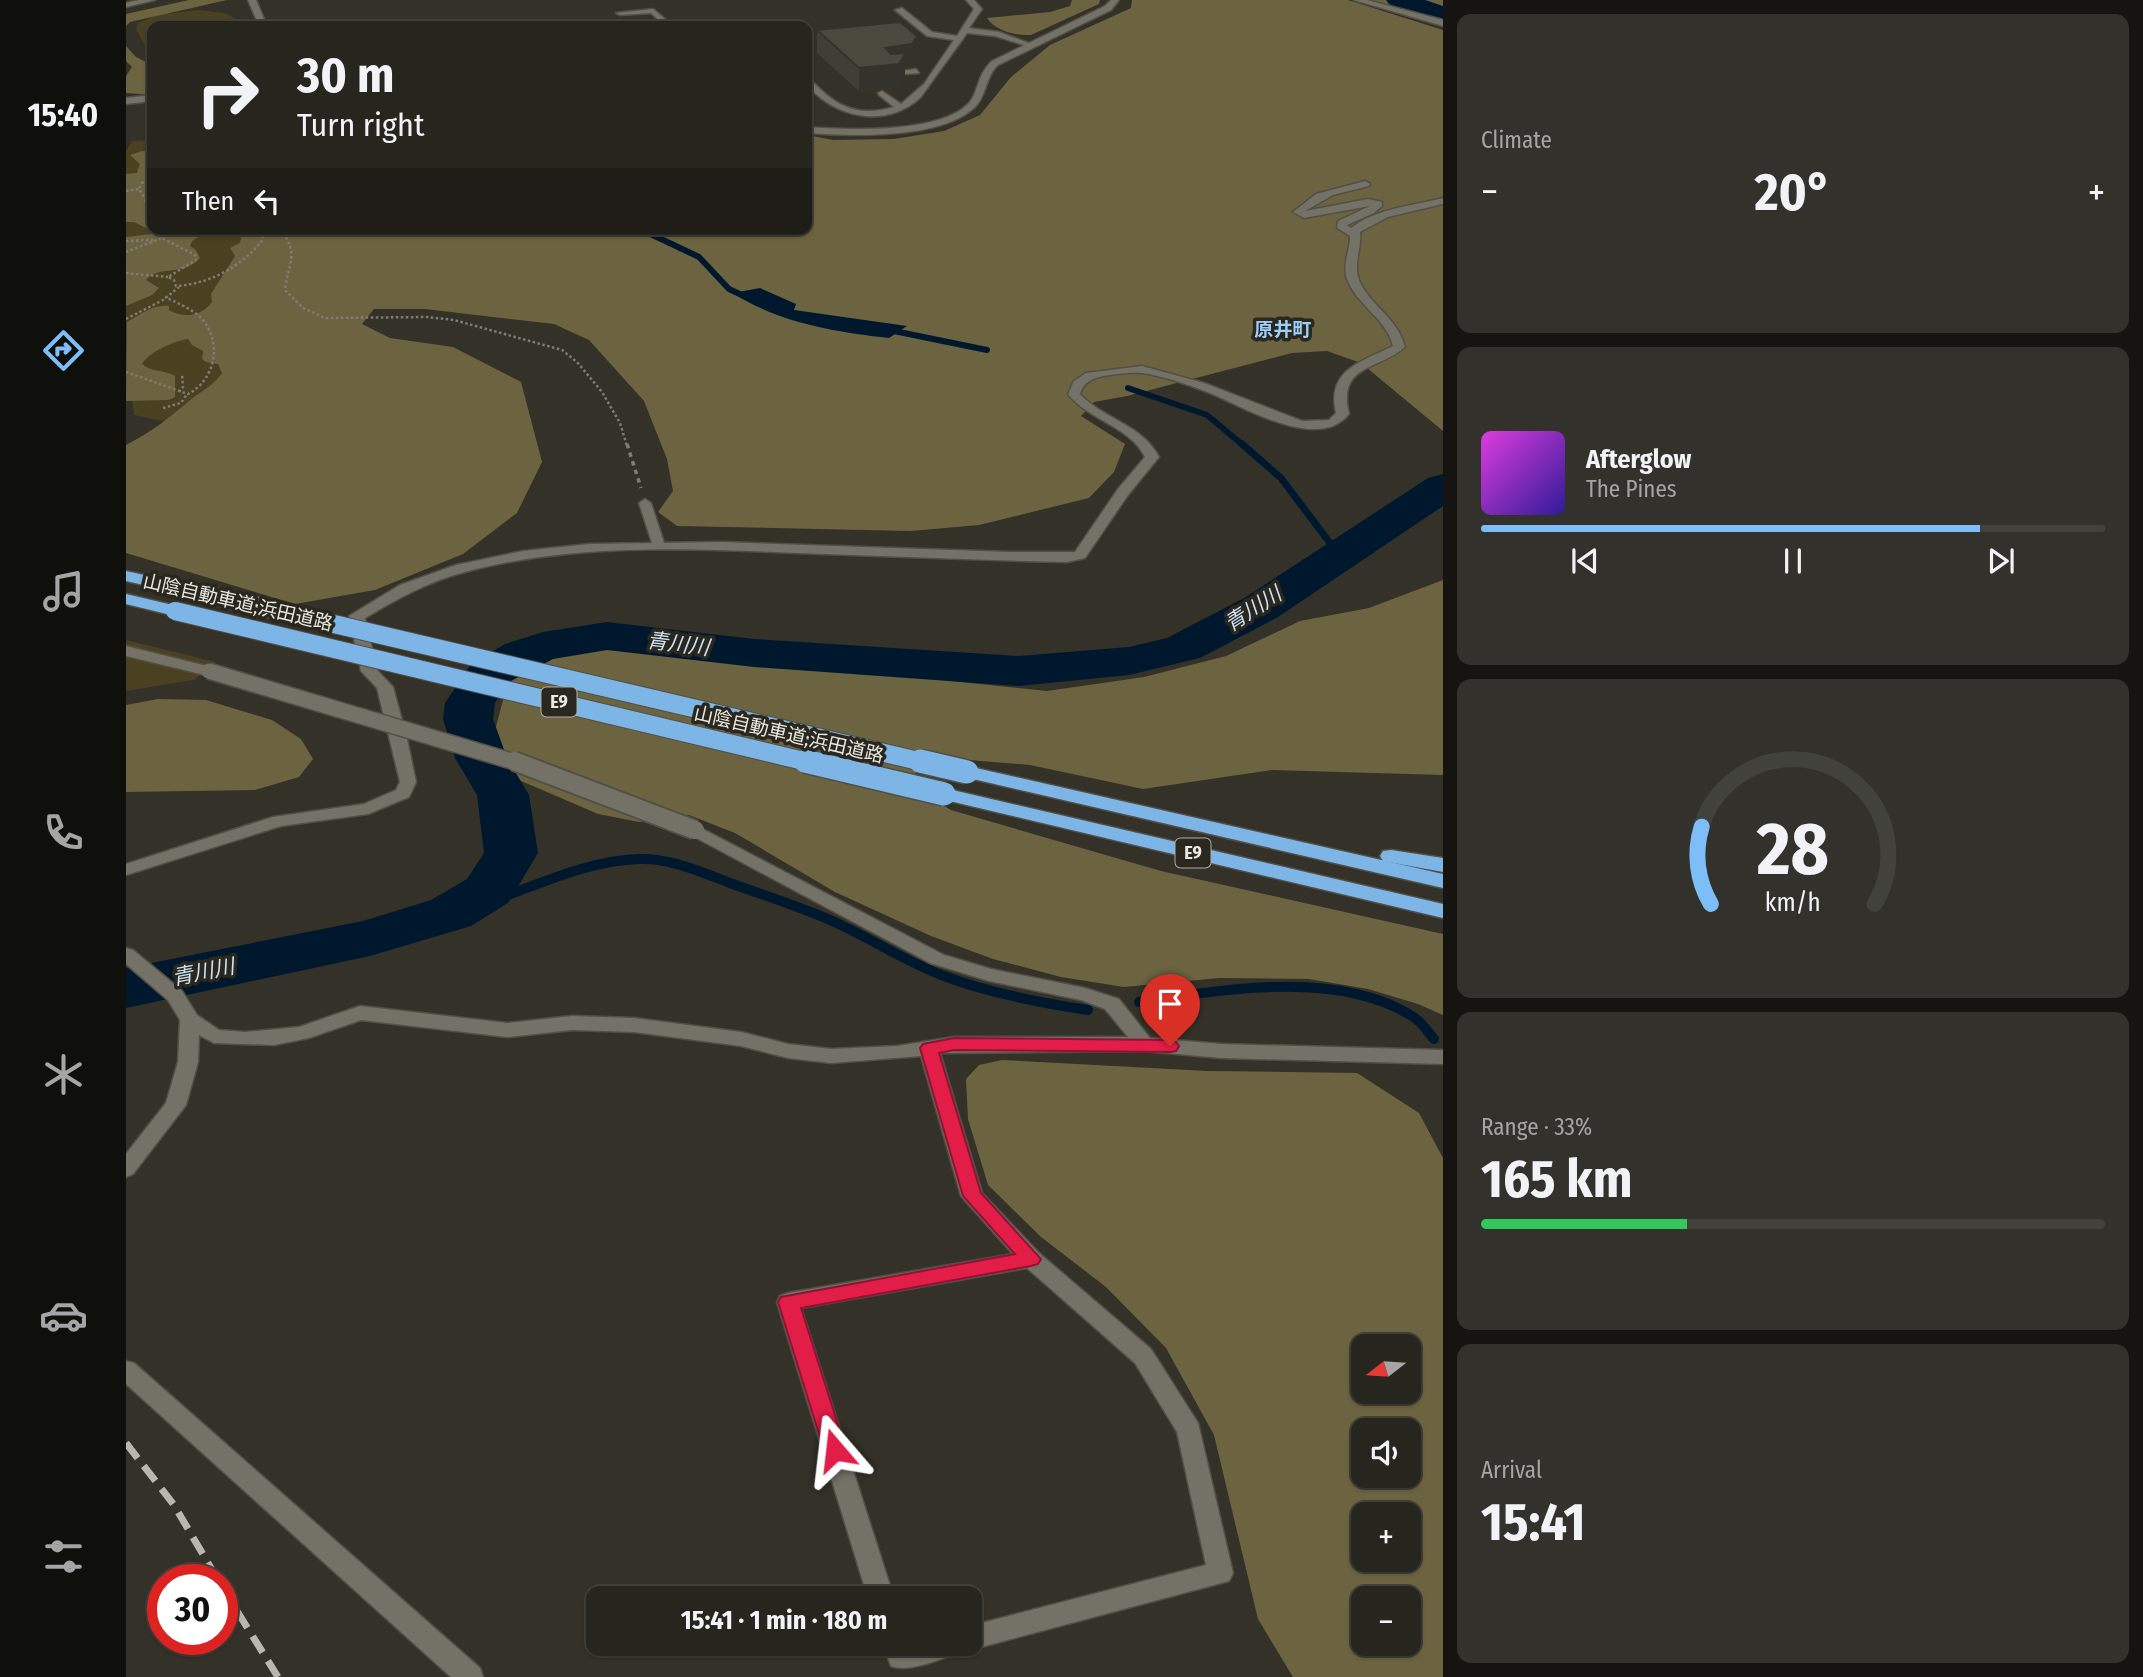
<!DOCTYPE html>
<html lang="en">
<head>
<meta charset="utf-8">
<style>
  body { margin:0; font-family:"Fira Sans Condensed","Noto Sans JP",sans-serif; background:#32312b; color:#f1f3f6; height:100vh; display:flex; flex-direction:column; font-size:26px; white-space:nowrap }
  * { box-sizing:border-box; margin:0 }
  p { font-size:23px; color:#a4a5a4 }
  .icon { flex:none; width:38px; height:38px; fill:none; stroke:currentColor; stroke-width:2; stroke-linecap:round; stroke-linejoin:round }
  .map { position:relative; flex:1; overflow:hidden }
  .panel { display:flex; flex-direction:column; gap:14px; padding:14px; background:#151410; width:700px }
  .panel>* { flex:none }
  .top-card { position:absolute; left:21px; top:21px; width:665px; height:214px; border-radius:14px; box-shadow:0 2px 5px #0004,0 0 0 2px #42423c; background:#26251e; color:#f1f3f6; overflow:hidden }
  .needle { width:46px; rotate:253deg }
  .buttons { position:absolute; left:1225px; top:1334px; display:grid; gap:14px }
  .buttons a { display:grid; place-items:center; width:70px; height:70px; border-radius:14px; background:#26251e; box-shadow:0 2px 5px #0004,0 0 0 2px #42423c; font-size:35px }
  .speed { position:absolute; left:21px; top:1564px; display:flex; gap:14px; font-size:35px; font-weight:700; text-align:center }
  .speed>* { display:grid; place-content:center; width:91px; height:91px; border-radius:50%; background:#26251e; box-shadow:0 2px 5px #0004,0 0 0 2px #42423c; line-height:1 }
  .speed .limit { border:10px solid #d22; background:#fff; color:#111 }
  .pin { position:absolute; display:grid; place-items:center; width:60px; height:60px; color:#fff; margin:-72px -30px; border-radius:50% 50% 50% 0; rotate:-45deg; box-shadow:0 0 7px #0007 }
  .pin .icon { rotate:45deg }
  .me { position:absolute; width:77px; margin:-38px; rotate:343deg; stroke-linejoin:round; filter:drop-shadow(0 0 5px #0008) }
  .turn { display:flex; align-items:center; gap:24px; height:147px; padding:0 35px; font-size:32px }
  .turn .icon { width:91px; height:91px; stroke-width:2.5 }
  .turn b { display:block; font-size:49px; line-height:60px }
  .then { display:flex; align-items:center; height:66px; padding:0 35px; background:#0003; gap:14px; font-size:26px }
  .big { font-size:52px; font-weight:700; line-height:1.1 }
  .panel .tile { flex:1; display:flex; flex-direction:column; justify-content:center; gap:10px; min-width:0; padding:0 24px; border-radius:14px; background:#32312b }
  .panel .dial { align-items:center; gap:0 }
  .dial svg { height:182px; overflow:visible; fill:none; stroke:#42423c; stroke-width:7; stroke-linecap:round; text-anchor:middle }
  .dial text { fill:#f1f3f6; stroke:none }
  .song { display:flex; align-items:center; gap:21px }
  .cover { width:84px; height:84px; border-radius:10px; background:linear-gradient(135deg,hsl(300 70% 55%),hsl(250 70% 35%)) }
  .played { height:7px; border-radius:4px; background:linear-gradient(90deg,#7dbef9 80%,#42423c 80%) }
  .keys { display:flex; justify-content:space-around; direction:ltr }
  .heat { display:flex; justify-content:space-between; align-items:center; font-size:38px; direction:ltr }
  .charge { height:10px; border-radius:5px; background:linear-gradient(90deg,#34c759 33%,#42423c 0) }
  .trip { position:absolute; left:460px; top:1586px; width:396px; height:70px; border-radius:14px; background:#26251e; box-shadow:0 2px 5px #0004,0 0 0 2px #42423c; font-weight:700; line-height:70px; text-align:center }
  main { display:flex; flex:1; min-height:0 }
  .menu { display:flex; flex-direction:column; width:126px; justify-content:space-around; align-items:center; background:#0f0f0c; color:#a4a5a4 }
  .menu .icon { width:49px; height:49px }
  .menu .selected { color:#7dbef9 }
  .menu b { font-size:32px; color:#f1f3f6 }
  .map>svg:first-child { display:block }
  .green { fill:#494120 }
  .forest { fill:#6c6440; fill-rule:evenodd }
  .water { fill:#00182d }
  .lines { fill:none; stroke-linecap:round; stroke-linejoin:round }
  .stream-far2 { stroke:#00182d; stroke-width:6 }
  .stream-far1 { stroke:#00182d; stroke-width:7 }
  .stream { stroke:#00182d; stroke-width:10 }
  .river { fill:#00182d; fill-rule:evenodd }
  .lane-casing { stroke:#514f46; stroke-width:3 }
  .street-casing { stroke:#514f46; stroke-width:3 }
  .secondary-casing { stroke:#514f46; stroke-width:3 }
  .highway-casing { stroke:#514f46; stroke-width:3 }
  .path-far1 { stroke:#7e7c74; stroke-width:2.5; stroke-dasharray:2.5 2.5; stroke-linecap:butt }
  .path { stroke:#7e7c74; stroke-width:3.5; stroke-dasharray:4.5 4.5; stroke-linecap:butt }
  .lane { fill:#747267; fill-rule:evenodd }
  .street { fill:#747267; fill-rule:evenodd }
  .secondary { fill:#747267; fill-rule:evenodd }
  .highway { fill:#7db5e7; fill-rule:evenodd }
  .rail { stroke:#b9b8b0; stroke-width:7; stroke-dasharray:19 10; stroke-linecap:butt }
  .street-bridge-far1-casing { stroke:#514f46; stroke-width:18; stroke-linecap:butt }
  .street-bridge-casing { stroke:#514f46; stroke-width:22; stroke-linecap:butt }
  .highway-bridge-far1-casing { stroke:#514f46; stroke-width:20; stroke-linecap:butt }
  .highway-bridge-casing { stroke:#514f46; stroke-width:26; stroke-linecap:butt }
  .street-bridge-far1 { stroke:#747267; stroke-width:15 }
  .street-bridge { stroke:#747267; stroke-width:18 }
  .highway-bridge-far1 { stroke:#7db5e7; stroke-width:18 }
  .highway-bridge { stroke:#7db5e7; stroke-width:23 }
  .wall { fill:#403f35 }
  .shaded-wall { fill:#34332b }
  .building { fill:#4b493e; stroke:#34332b; stroke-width:2 }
  .route { fill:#e11d48; stroke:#92132f; stroke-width:2 }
  .labels { text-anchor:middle; stroke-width:7; stroke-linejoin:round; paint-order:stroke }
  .shield { fill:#29271e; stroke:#afaea6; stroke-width:2 }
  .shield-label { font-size:18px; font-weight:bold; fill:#e9e8e1 }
  .far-quarter-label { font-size:19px; font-weight:bold; fill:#9ecefa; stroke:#29271e }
  .street-label { font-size:19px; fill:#e9e8e1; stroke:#29271e }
  .water-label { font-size:21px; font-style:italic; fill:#cfe3f6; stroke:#29271e }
</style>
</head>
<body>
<main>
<nav class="menu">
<b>15:40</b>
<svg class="icon selected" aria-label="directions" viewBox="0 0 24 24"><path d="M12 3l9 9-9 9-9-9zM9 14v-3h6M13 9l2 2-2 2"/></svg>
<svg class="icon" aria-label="music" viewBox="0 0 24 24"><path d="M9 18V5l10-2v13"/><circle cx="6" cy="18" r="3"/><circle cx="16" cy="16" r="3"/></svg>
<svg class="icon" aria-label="phone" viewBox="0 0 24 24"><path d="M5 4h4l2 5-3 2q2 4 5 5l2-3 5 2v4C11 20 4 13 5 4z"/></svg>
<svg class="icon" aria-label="climate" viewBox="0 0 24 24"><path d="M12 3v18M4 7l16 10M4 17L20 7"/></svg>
<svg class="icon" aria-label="car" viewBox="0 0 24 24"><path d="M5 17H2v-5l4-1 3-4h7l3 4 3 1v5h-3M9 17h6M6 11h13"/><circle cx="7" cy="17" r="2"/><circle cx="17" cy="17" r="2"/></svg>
<svg class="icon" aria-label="filters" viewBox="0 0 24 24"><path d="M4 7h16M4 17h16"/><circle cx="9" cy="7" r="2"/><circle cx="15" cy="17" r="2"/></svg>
</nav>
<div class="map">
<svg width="1317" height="1677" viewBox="0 0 1317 1677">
  <rect width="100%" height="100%" fill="#333128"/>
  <g class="green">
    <polygon points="72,10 99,13 112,20 112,26 26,26 26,58 10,29 12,23 31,15"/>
    <polygon points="26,140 26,229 171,229 121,377 50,424 8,415 6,398 0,394 0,151 6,141"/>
    <polygon points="0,640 90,662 68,680 0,691"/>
  </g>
  <g class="forest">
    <polygon points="63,0 101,0 4,22 0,26 0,14"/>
    <path d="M946,0H974L973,4L905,35C891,36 869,31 861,18L924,12L944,6Z"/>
    <path d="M1006,0H1222L1317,30V431L1235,363L1201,351L1166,353L1001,396L968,402L955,416L999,444L988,472L963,498L853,525L785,531L551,526L532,512L547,491L541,459L518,401L463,340L428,324L299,309H248L236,324L264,338L327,347L395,382L416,462L391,513L337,554L249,590L169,604L0,553V445C24,433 43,418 63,401C75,391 87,386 96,373L92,364L80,362L76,359L77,351L66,345L62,339C48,341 23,352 16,364C27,373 37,369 49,376V397L43,400L0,401L1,322C15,314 27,304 43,306V310C58,319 76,316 86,302L85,294L109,256L104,248L114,243L115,238L106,229H681V135L707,140L768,139L818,131L854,115L885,77L924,45L1005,8Z"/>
    <polygon points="1242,0 1317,0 1317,21 1247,2"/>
    <polygon points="0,46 10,57 26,65 26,95 0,93 0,76 6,67 0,61"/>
    <path d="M16,151L26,152V229H79L81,232L66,241L64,246L70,250L74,258C55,278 34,264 20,280L33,288L26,295L0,306V237L26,234L24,230L8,222H0V174L11,173L14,164L4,155Z"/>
    <polygon points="1317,580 1317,775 1146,770 1017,789 904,765 843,760 796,769 787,775 784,782 800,795 825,810 1035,871 1317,934 1317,1015 1292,1004 1242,989 1183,979 1093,978 998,987 935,977 867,959 805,936 709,892 609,833 563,815 513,822 472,814 393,780 367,738 383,677 406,659 477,642 533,651 921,691 1018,677 1100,656 1174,621 1243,608"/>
    <polygon points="32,699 80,700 146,720 175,739 187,759 173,777 129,790 0,792 0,705"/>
    <path d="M876,1060L1081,1071L1231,1073L1293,1113L1317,1158V1677H1167L1132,1619L1088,1435L1040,1348L980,1287L915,1237L862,1185L842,1119L840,1079L853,1065ZM1237,1346H1283V1391H1237ZM1237,1430H1283V1475H1237ZM1237,1514H1283V1559H1237ZM1237,1598H1283V1643H1237Z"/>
  </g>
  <path class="water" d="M634,288L670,304L668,310L781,326L763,338C710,332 653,323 607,293Z"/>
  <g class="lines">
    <g class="stream-far2">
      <polyline points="514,229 573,257 603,289 620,297"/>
      <polyline points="763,330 861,350"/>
      <polyline points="1002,388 1081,415 1118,446"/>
    </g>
    <polyline class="stream-far1" points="1116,444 1155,478 1213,555"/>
    <g class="stream">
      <path d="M325,913C388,899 447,861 513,859C545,858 575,872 604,883C637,895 672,906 704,920C743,937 778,961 818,976C862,993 916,1003 962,1010"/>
      <path d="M1013,1002C1096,990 1210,969 1286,1016C1295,1021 1301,1031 1308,1039"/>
    </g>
    <g class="river">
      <polygon points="1260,0 1299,0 1317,6 1317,22 1264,5"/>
      <polygon points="1317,474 1317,506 1152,617 1074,658 1003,675 893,686 628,667 481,650 427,659 381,683 369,703 367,719 381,758 403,795 412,853 382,903 345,926 244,956 0,1008 0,968 237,921 305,900 341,879 358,853 351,795 329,758 317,719 319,703 345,664 379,644 417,632 481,622 628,639 893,656 1003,647 1041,638 1120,597 1302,478"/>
    </g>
    <defs>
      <g id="lane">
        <polygon points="122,0 130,0 141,26 133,26"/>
        <path d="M840,0H848L856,9L843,28L873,32L908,45L904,47L869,36L841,33L794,98C759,129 710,118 681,85V79H684C709,106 731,118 768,107L753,95L752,93L756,91L775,104L798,84L828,40L801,36L769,10L776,8L806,32L831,36L848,9Z"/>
        <polygon points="527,9 547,26 539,26 525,13 494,15 490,13"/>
        <polygon points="790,69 793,73 765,75 761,73"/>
        <polygon points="519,499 525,503 539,546 538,549 528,549 527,546 513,503"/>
      </g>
      <g id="street">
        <path d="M985,0H993L985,10L872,65C859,77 861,95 849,107C815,140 725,136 681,133V127C721,130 814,134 843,103C853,92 850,76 866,61L979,6Z"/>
        <polygon points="1228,0 1241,0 1317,20 1317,26"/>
        <polygon points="26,95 26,101 0,104 0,98"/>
        <path d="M1239,181L1244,184L1243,186L1207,195L1179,211L1242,199L1256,202V206L1248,213L1221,225L1225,228C1251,208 1286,206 1317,198V204L1262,217L1234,232C1236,248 1227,264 1233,280C1244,306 1272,318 1279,347C1252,371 1211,364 1223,414C1192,452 1120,408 1084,393C1066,386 1046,379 1027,375C1013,371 998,373 984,375C971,377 959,379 954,394C977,419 1017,425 1033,457L1002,495L959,558L941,562C851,560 761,556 671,553C562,548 446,543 339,572C303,581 271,599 239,618L251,670L267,687L281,739L290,782L283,797L242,814L155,826L0,875V864L147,817L238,804L270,790L274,782L251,688L235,671L223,616L274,585L330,565L397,551L463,544L596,542L884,552H949L992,489L1019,457C1005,427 962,420 942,394L948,381L960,373L1016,366L1078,383L1176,421L1203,420L1210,413C1200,370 1235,362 1267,346C1260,317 1228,304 1220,276C1217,263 1224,250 1224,236L1211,228L1212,221L1244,206L1178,218L1167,212L1190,194Z"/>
        <polygon points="0,646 89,668 91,671 83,676 0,656"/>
        <path d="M569,825L818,955L865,969L959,988L993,999L1024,1038L1095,1044L1317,1050V1064L1095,1058L1018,1051L814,1053L856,1193L913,1253L1025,1349L1072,1423L1107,1573L1103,1581L844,1650L836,1647L834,1652C815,1659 783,1673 765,1666L756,1643H844V1626L1080,1565L1051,1432L1009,1363L901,1268L675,1308L768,1598H742L651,1302L654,1296L662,1293L887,1254L835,1196L795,1056L705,1063L662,1058L615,1046L508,1032L446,1030L381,1037L235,1020L183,1038L148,1045L88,1043L73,1035L72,1062L60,1105L7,1174L0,1177V1154L40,1103L52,1062L54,1020L42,1000L0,964V948L7,950L56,991L71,1015L93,1030L119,1032L173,1027L234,1006L381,1023L446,1016L508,1018L615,1032L662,1044L705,1049L771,1046L828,1037H1002L979,1009L955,1000L863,981L804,963L563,834L560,830Z"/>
        <polygon points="0,1361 8,1363 354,1668 357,1677 325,1677 0,1384"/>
      </g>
      <polygon id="secondary" points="13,0 29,0 0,7 0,3"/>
      <g id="highway">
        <polygon points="0,571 77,588 80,592 71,597 0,581"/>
        <polygon points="0,594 55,607 58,611 49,616 0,604"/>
        <polygon points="841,766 1317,874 1317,888 834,776 831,772 834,768"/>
        <polygon points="818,788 1317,904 1317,918 811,798 808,794 811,790"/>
        <polygon points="1265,850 1317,858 1317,872 1257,861 1254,856 1257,851"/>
      </g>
    </defs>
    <use href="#lane" class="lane-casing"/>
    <use href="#street" class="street-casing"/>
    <use href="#secondary" class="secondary-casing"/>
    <use href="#highway" class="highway-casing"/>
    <g class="path-far1">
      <polyline points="26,177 16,183 13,189 26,211"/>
      <polyline points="0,191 13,189"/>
      <path d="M36,229V238L69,255L70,260L42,277L48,280L50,286C84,284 117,266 137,239L134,229"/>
      <path d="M154,229C174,253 162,263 159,290L177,308L199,318L301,317L328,320L436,350L451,362L476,392L494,423L501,446"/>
      <polyline points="0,241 27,240"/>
      <polyline points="0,252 36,238"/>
      <polyline points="0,273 42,277"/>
      <polyline points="0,319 37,300 53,287"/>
      <path d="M0,372L62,394C89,380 97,343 76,319C67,309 51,303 39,297"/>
      <polyline points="53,392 57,387 56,374"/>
      <polyline points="37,408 55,403 61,394"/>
    </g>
    <polyline class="path" points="501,444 515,488"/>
    <use href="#lane" class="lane"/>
    <use href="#street" class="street"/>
    <use href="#secondary" class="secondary"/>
    <use href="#highway" class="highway"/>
    <g class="rail">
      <polyline points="0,1443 48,1505 92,1580"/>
      <polyline points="96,1587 152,1677"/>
    </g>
    <defs>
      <polyline id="street-bridge-far1" points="83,671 392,763"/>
      <polyline id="street-bridge" points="388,761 569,830"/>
      <g id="highway-bridge-far1">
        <polyline points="71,592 801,763"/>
        <polyline points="49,611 686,763"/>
      </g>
      <g id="highway-bridge">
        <polyline points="679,761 818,794"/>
        <polyline points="794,761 841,772"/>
      </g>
    </defs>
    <use href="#street-bridge-far1" class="street-bridge-far1-casing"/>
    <use href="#street-bridge" class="street-bridge-casing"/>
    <use href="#highway-bridge-far1" class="highway-bridge-far1-casing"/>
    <use href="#highway-bridge" class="highway-bridge-casing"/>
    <use href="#street-bridge-far1" class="street-bridge-far1"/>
    <use href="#street-bridge" class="street-bridge"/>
    <use href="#highway-bridge-far1" class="highway-bridge-far1"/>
    <use href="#highway-bridge" class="highway-bridge"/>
  </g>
  <polygon class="wall" points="691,30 790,59 785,67 779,68 779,77 772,88 733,91 691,53"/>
  <polygon class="shaded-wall" points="791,36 790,59 785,67 779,68 779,77 772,88 733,91 733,68 759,48"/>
  <polygon class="building" points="774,22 791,36 786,44 759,48 765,54 780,53 773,64 733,68 691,30"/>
  <polygon class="route" points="828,1038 1044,1040 1050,1042 1053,1046 1050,1051 1044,1052 828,1050 813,1053 855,1193 915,1259 912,1264 905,1266 675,1308 720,1450 717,1457 709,1459 701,1457 698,1450 652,1302 655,1297 889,1254 837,1196 794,1048 797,1044"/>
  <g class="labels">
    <g class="shield">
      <rect x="415.5" y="687.5" width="35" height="29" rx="5"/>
      <rect x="1049.5" y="838.5" width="35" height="29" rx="5"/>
    </g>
    <g class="shield-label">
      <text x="433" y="708">E9</text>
      <text x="1067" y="859">E9</text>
    </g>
    <g class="far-quarter-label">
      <text x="1157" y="336">原井町</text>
    </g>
    <g class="street-label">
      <text transform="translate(112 602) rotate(13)" y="7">山陰自動車道;浜田道路</text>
      <text transform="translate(663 734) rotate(13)" y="7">山陰自動車道;浜田道路</text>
    </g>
    <g class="water-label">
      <text transform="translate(1127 609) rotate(-33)" y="7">青川川</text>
      <text transform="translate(552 644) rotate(7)" y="7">青川川</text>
      <text transform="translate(77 972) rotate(-11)" y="7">青川川</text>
    </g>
  </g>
</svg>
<div class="buttons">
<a><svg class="needle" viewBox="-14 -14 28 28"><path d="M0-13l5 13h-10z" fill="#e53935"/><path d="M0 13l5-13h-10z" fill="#a4a5a4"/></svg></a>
<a><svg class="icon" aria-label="sound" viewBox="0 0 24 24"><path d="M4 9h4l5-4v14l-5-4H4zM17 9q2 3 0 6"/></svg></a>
<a>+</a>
<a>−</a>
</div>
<div class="speed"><div class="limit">30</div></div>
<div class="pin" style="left:1044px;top:1046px;background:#d93025"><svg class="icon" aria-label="arrive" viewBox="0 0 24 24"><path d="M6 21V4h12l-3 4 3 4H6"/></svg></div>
<svg class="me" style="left:709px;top:1450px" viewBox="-20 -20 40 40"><path d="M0-17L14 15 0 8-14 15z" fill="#e11d48" stroke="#fff" stroke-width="4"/></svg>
<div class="trip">15:41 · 1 min · 180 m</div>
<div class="top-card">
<div class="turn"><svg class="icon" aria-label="right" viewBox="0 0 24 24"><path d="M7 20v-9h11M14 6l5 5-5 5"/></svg><div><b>30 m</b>Turn right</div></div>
<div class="then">Then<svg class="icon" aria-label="left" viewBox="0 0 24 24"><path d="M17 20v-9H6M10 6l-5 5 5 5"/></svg></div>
</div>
</div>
<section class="panel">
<div class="tile"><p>Climate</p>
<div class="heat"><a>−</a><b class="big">20°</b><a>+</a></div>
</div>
<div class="tile">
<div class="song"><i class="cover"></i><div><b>Afterglow</b><p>The Pines</p></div></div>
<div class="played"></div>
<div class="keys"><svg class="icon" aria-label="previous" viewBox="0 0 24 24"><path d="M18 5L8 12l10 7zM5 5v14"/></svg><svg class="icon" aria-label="pause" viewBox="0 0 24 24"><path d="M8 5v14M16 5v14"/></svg><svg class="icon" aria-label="next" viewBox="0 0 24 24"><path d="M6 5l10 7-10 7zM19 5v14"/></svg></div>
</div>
<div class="tile dial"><svg viewBox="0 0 100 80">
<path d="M14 69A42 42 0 1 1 86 69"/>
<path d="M14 69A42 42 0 0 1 10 35" stroke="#7dbef9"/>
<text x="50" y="56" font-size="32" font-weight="700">28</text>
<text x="50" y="72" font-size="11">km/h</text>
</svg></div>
<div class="tile"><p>Range · 33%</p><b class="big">165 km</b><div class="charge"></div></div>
<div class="tile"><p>Arrival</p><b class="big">15:41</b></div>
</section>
</main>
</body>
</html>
